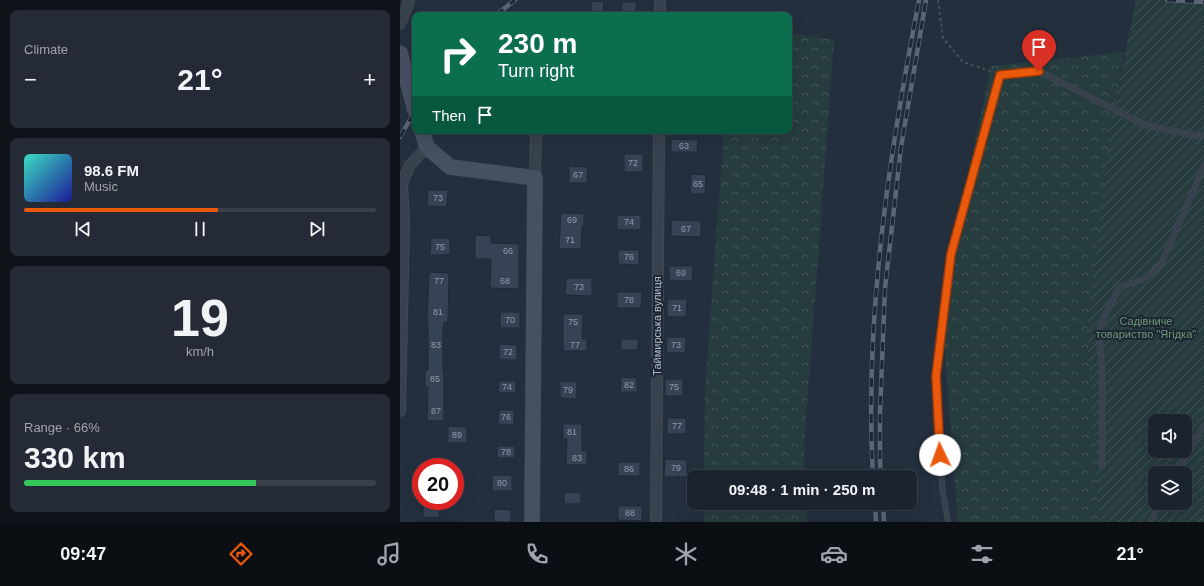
<!DOCTYPE html>
<html lang="en">
<head>
<meta charset="utf-8">
<style>
  body { margin:0; font-family:Arial,sans-serif; background:#242b36; color:#f1f3f6; height:100vh; display:flex; flex-direction:column; font-size:15px; white-space:nowrap }
  * { box-sizing:border-box; margin:0 }
  p { font-size:13px; color:#a0a4aa }
  .icon { flex:none; width:22px; height:22px; fill:none; stroke:currentColor; stroke-width:2; stroke-linecap:round; stroke-linejoin:round }
  .map { position:relative; flex:1; overflow:hidden }
  .details { display:flex; flex-direction:column; gap:10px; padding:10px; background:#0f1319; width:400px }
  .details>* { flex:none }
  .hud { position:absolute; left:12px; top:12px; width:380px; height:122px; border-radius:8px; box-shadow:0 4px 16px #0002,0 0 0 1px #39404a; background:#0b6e4f; color:#fff; overflow:hidden }
  .controls { position:absolute; left:748px; top:414px; display:grid; gap:8px }
  .controls a { display:grid; place-items:center; width:44px; height:44px; border-radius:8px; background:#1b232e; box-shadow:0 4px 16px #0002,0 0 0 1px #39404a; font-size:20px }
  .speed { position:absolute; left:12px; top:458px; display:flex; gap:8px; font-size:20px; font-weight:700; text-align:center }
  .speed>* { display:grid; place-content:center; width:52px; height:52px; border-radius:50%; background:#1b232e; box-shadow:0 4px 16px #0002,0 0 0 1px #39404a; line-height:1 }
  .speed .limit { border:6px solid #d22; background:#fff; color:#111 }
  .pin { position:absolute; display:grid; place-items:center; width:34px; height:34px; color:#fff; margin:-41px -17px; border-radius:50% 50% 50% 0; rotate:-45deg; box-shadow:0 0 4px #0007 }
  .pin .icon { rotate:45deg }
  .me { position:absolute; width:44px; margin:-22px; rotate:357deg; stroke-linejoin:round; filter:drop-shadow(0 0 3px #0008) }
  .turn { display:flex; align-items:center; gap:14px; height:84px; padding:0 20px; font-size:18px }
  .turn .icon { width:52px; height:52px; stroke-width:2.5 }
  .turn b { display:block; font-size:28px; line-height:34px }
  .then { display:flex; align-items:center; height:38px; padding:0 20px; background:#0003; gap:8px; font-size:15px }
  .big { font-size:30px; font-weight:800; line-height:1.1 }
  .details .card { flex:1; display:flex; flex-direction:column; justify-content:center; gap:6px; min-width:0; padding:0 14px; border-radius:8px; background:#242b36 }
  .details .dial { align-items:center; gap:0 }
  .dial b { font-size:52px; line-height:1 }
  .song { display:flex; align-items:center; gap:12px }
  .cover { width:48px; height:48px; border-radius:6px; background:linear-gradient(135deg,hsl(170 70% 55%),hsl(240 70% 35%)) }
  .played { height:4px; border-radius:2px; background:linear-gradient(90deg,#ea580c 55%,#39404a 55%) }
  .keys { display:flex; justify-content:space-around; direction:ltr }
  .heat { display:flex; justify-content:space-between; align-items:center; font-size:22px; direction:ltr }
  .charge { height:6px; border-radius:3px; background:linear-gradient(90deg,#34c759 66%,#39404a 0) }
  .trip { position:absolute; left:287px; top:470px; width:230px; height:40px; border-radius:8px; background:#1b232e; box-shadow:0 4px 16px #0002,0 0 0 1px #39404a; font-weight:800; line-height:40px; text-align:center }
  .menu { display:flex; height:64px; justify-content:space-around; align-items:center; background:#0b0e12; color:#a0a4aa }
  .menu .icon { width:28px; height:28px }
  .menu .current { color:#ea580c }
  .menu b { font-size:18px; color:#f1f3f6 }
  main { display:flex; flex:1; min-height:0 }
  .map>svg:first-child { display:block }
  .forest { fill:url(#forest-crowns) }
  .garden { fill:url(#garden-furrows); fill-rule:evenodd }
  .building { fill:#364354; stroke:#1f2835 }
  .lines { fill:none; stroke-linecap:round; stroke-linejoin:round }
  .lane-casing { stroke:#414a57; stroke-width:6 }
  .street-casing { stroke:#414a57; stroke-width:12 }
  .secondary-casing { stroke:#414a57; stroke-width:16 }
  .path { stroke:#3f5557; stroke-width:2; stroke-dasharray:3 3; stroke-linecap:butt }
  .lane { stroke:#38414e; stroke-width:5 }
  .street { stroke:#38414e; stroke-width:10 }
  .secondary { stroke:#465061; stroke-width:15 }
  .rail-casing { stroke:#5a6575; stroke-width:4.5 }
  .rail { stroke:#1d2633; stroke-width:3; stroke-dasharray:9; stroke-linecap:butt }
  .route-casing { stroke:#983908; stroke-width:10 }
  .route { stroke:#ea580c; stroke-width:7 }
  .labels { text-anchor:middle; stroke-width:4; stroke-linejoin:round; paint-order:stroke }
  .number-label { font-size:9px; fill:#929caa }
  .park-label { font-size:11px; fill:#6b9a76; stroke:#1d2633 }
  .street-label { font-size:11px; fill:#b4bcc9; stroke:#1d2633 }
</style>
</head>
<body>
<main>
<section class="details">
<div class="card"><p>Climate</p>
<div class="heat"><a>−</a><b class="big">21°</b><a>+</a></div>
</div>
<div class="card">
<div class="song"><i class="cover"></i><div><b>98.6 FM</b><p>Music</p></div></div>
<div class="played"></div>
<div class="keys"><svg class="icon" aria-label="previous" viewBox="0 0 24 24"><path d="M18 5L8 12l10 7zM5 5v14"/></svg><svg class="icon" aria-label="pause" viewBox="0 0 24 24"><path d="M8 5v14M16 5v14"/></svg><svg class="icon" aria-label="next" viewBox="0 0 24 24"><path d="M6 5l10 7-10 7zM19 5v14"/></svg></div>
</div>
<div class="card dial"><b>19</b><p>km/h</p></div>
<div class="card"><p>Range · 66%</p><b class="big">330 km</b><div class="charge"></div></div>
</section>
<div class="map">
<svg width="804" height="522" viewBox="0 0 804 522">
  <defs>
    <pattern id="forest-crowns" width="20" height="18" patternUnits="userSpaceOnUse"><rect width="20" height="18" fill="#263c3f"/><path d="M2 6a3 3 0 1 1 6 0M12 15a3 3 0 1 1 6 0" fill="none" stroke="#435659"/></pattern>
    <pattern id="garden-furrows" width="10" height="10" patternUnits="userSpaceOnUse"><rect width="10" height="10" fill="#263c3f"/><path d="M-1 1l2-2M0 10L10 0M9 11l2-2" fill="none" stroke="#435659"/></pattern>
  </defs>
  <rect width="100%" height="100%" fill="#242f3e"/>
  <g class="forest">
    <polygon points="389,33 434,40 404,446 405,477 304,477 305,389 324,131 389,131"/>
    <polygon points="723,52 688,324 700,522 558,522 541,301 591,66"/>
    <polygon points="304,503 406,503 407,522 304,522"/>
  </g>
  <path class="garden" d="M736,0H804V522H700L687,332L711,122ZM755,421H785V451H755ZM755,473H785V503H755Z"/>
  <g class="building">
    <polygon points="191,1 204,2 203,15 191,15"/>
    <polygon points="222,2 236,2 236,15 221,15"/>
    <polygon points="271,139 298,140 297,152 271,152"/>
    <rect x="224" y="154" width="19" height="18"/>
    <polygon points="169,166 188,167 187,183 169,183"/>
    <polygon points="291,174 306,175 305,194 290,194"/>
    <polygon points="28,190 48,190 47,207 27,206"/>
    <polygon points="161,213 184,214 184,227 182,227 181,249 159,249"/>
    <rect x="217" y="215" width="24" height="15"/>
    <polygon points="271,220 301,221 301,237 271,236"/>
    <polygon points="75,235 91,236 91,243 119,244 119,289 90,288 91,259 75,259"/>
    <polygon points="31,238 50,238 50,255 30,255"/>
    <polygon points="218,250 239,250 239,265 218,264"/>
    <polygon points="269,266 293,266 292,281 269,280"/>
    <polygon points="29,272 49,273 48,322 44,322 44,327 43,327 43,370 44,370 44,421 27,421 28,387 25,387 25,370 28,370 28,322 27,322"/>
    <polygon points="166,278 192,278 192,296 165,295"/>
    <polygon points="217,292 242,292 241,308 217,308"/>
    <polygon points="267,299 287,299 286,317 267,317"/>
    <rect x="100" y="312" width="20" height="16"/>
    <polygon points="163,314 183,314 182,339 187,339 187,351 163,351"/>
    <polygon points="267,337 286,337 285,353 266,353"/>
    <rect x="221" y="339" width="17" height="11"/>
    <polygon points="99,344 117,345 117,360 99,360"/>
    <polygon points="221,377 237,378 237,392 220,392"/>
    <rect x="265" y="379" width="18" height="17"/>
    <polygon points="99,381 116,381 116,393 98,393"/>
    <polygon points="160,381 177,382 176,399 160,398"/>
    <polygon points="99,410 114,410 114,425 98,424"/>
    <rect x="267" y="418" width="19" height="16"/>
    <polygon points="163,424 182,424 182,451 187,451 187,465 166,465 167,439 163,439"/>
    <polygon points="48,426 67,427 67,443 48,443"/>
    <rect x="97" y="446" width="18" height="12"/>
    <polygon points="265,459 287,460 287,477 264,477"/>
    <rect x="218" y="462" width="22" height="14"/>
    <rect x="92" y="475" width="20" height="16"/>
    <polygon points="164,492 181,493 181,504 164,504"/>
    <polygon points="23,501 40,501 39,518 23,517"/>
    <polygon points="218,506 242,506 242,521 218,520"/>
    <polygon points="94,509 111,510 111,522 94,522"/>
  </g>
  <g class="lines">
    <defs>
      <g id="lane">
        <polyline points="702,466 702,369 699,331 705,315 720,287 744,279 761,264 804,166"/>
        <polyline points="777,473 804,425"/>
        <polyline points="548,522 542,486 536,376 551,254 600,75 639,71 745,125 797,136 804,135"/>
        <polyline points="751,522 760,503"/>
      </g>
      <g id="street">
        <polyline points="260,15 260,0"/>
        <polyline points="0,24 9,2 8,0"/>
        <polyline points="135,178 136,131"/>
        <polyline points="0,411 4,223 2,183 10,165 27,147"/>
        <polyline points="256,522 259,131"/>
      </g>
      <g id="secondary">
        <polyline points="0,53 15,110"/>
        <polyline points="22,131 27,147 50,167 135,178 132,522"/>
      </g>
    </defs>
    <use href="#lane" class="lane-casing"/>
    <use href="#street" class="street-casing"/>
    <use href="#secondary" class="secondary-casing"/>
    <polyline class="path" points="538,0 543,38 563,62 593,72"/>
    <use href="#lane" class="lane"/>
    <use href="#street" class="street"/>
    <use href="#secondary" class="secondary"/>
    <defs>
      <g id="rail">
        <polyline points="767,0 804,2"/>
        <polyline points="96,15 115,0"/>
        <polyline points="0,137 15,111"/>
        <path d="M473,477C464,319 489,155 519,0"/>
        <polyline points="481,477 480,461 480,412 485,288 501,147 526,0"/>
        <polyline points="475,503 476,522"/>
        <polyline points="483,503 484,522"/>
      </g>
    </defs>
    <use href="#rail" class="rail-casing"/>
    <use href="#rail" class="rail"/>
  </g>
  <g class="lines">
    <defs>
      <polyline id="route" points="540,455 536,376 551,254 600,75 639,71"/>
    </defs>
    <use href="#route" class="route-casing"/>
    <use href="#route" class="route"/>
  </g>
  <g class="labels">
    <g class="number-label">
      <text x="284" y="149">63</text>
      <text x="233" y="166">72</text>
      <text x="178" y="178">67</text>
      <text x="298" y="187">65</text>
      <text x="38" y="201">73</text>
      <text x="172" y="223">69</text>
      <text x="229" y="225">74</text>
      <text x="286" y="232">67</text>
      <text x="170" y="243">71</text>
      <text x="40" y="250">75</text>
      <text x="108" y="254">66</text>
      <text x="229" y="260">76</text>
      <text x="281" y="276">69</text>
      <text x="39" y="284">77</text>
      <text x="105" y="284">68</text>
      <text x="179" y="290">73</text>
      <text x="229" y="303">78</text>
      <text x="277" y="311">71</text>
      <text x="38" y="315">81</text>
      <text x="110" y="323">70</text>
      <text x="173" y="325">75</text>
      <text x="36" y="348">83</text>
      <text x="175" y="348">77</text>
      <text x="276" y="348">73</text>
      <text x="108" y="355">72</text>
      <text x="35" y="382">85</text>
      <text x="229" y="388">82</text>
      <text x="107" y="390">74</text>
      <text x="274" y="390">75</text>
      <text x="168" y="393">79</text>
      <text x="36" y="414">87</text>
      <text x="106" y="420">76</text>
      <text x="277" y="429">77</text>
      <text x="172" y="435">81</text>
      <text x="57" y="438">89</text>
      <text x="106" y="455">78</text>
      <text x="177" y="461">83</text>
      <text x="276" y="471">79</text>
      <text x="229" y="472">86</text>
      <text x="102" y="486">80</text>
      <text x="230" y="516">88</text>
    </g>
    <g class="park-label">
      <text x="746" y="325">Садівниче<tspan x="746" dy="13">товариство "Ягідка"</tspan></text>
    </g>
    <g class="street-label">
      <text transform="translate(257 326) rotate(-90)" y="4">Таймирська вулиця</text>
    </g>
  </g>
</svg>
<div class="controls">
<a><svg class="icon" aria-label="sound" viewBox="0 0 24 24"><path d="M4 9h4l5-4v14l-5-4H4zM17 9q2 3 0 6"/></svg></a>
<a><svg class="icon" aria-label="layers" viewBox="0 0 24 24"><path d="M12 4l9 5-9 5-9-5zM3 14l9 5 9-5"/></svg></a>
</div>
<div class="speed"><div class="limit">20</div></div>
<div class="pin" style="left:639px;top:71px;background:#d93025"><svg class="icon" aria-label="arrive" viewBox="0 0 24 24"><path d="M6 21V4h12l-3 4 3 4H6"/></svg></div>
<svg class="me" style="left:540px;top:455px" viewBox="-20 -20 40 40"><circle r="19" fill="#fff"/><path d="M0-13L10 11 0 6-10 11z" fill="#ea580c"/></svg>
<div class="trip">09:48 · 1 min · 250 m</div>
<div class="hud">
<div class="turn"><svg class="icon" aria-label="right" viewBox="0 0 24 24"><path d="M7 20v-9h11M14 6l5 5-5 5"/></svg><div><b>230 m</b>Turn right</div></div>
<div class="then">Then<svg class="icon" aria-label="arrive" viewBox="0 0 24 24"><path d="M6 21V4h12l-3 4 3 4H6"/></svg></div>
</div>
</div>
</main>
<nav class="menu">
<b>09:47</b>
<svg class="icon current" aria-label="directions" viewBox="0 0 24 24"><path d="M12 3l9 9-9 9-9-9zM9 14v-3h6M13 9l2 2-2 2"/></svg>
<svg class="icon" aria-label="music" viewBox="0 0 24 24"><path d="M9 18V5l10-2v13"/><circle cx="6" cy="18" r="3"/><circle cx="16" cy="16" r="3"/></svg>
<svg class="icon" aria-label="phone" viewBox="0 0 24 24"><path d="M5 4h4l2 5-3 2q2 4 5 5l2-3 5 2v4C11 20 4 13 5 4z"/></svg>
<svg class="icon" aria-label="climate" viewBox="0 0 24 24"><path d="M12 3v18M4 7l16 10M4 17L20 7"/></svg>
<svg class="icon" aria-label="car" viewBox="0 0 24 24"><path d="M5 17H2v-5l4-1 3-4h7l3 4 3 1v5h-3M9 17h6M6 11h13"/><circle cx="7" cy="17" r="2"/><circle cx="17" cy="17" r="2"/></svg>
<svg class="icon" aria-label="filters" viewBox="0 0 24 24"><path d="M4 7h16M4 17h16"/><circle cx="9" cy="7" r="2"/><circle cx="15" cy="17" r="2"/></svg>
<b>21°</b>
</nav>
</body>
</html>
